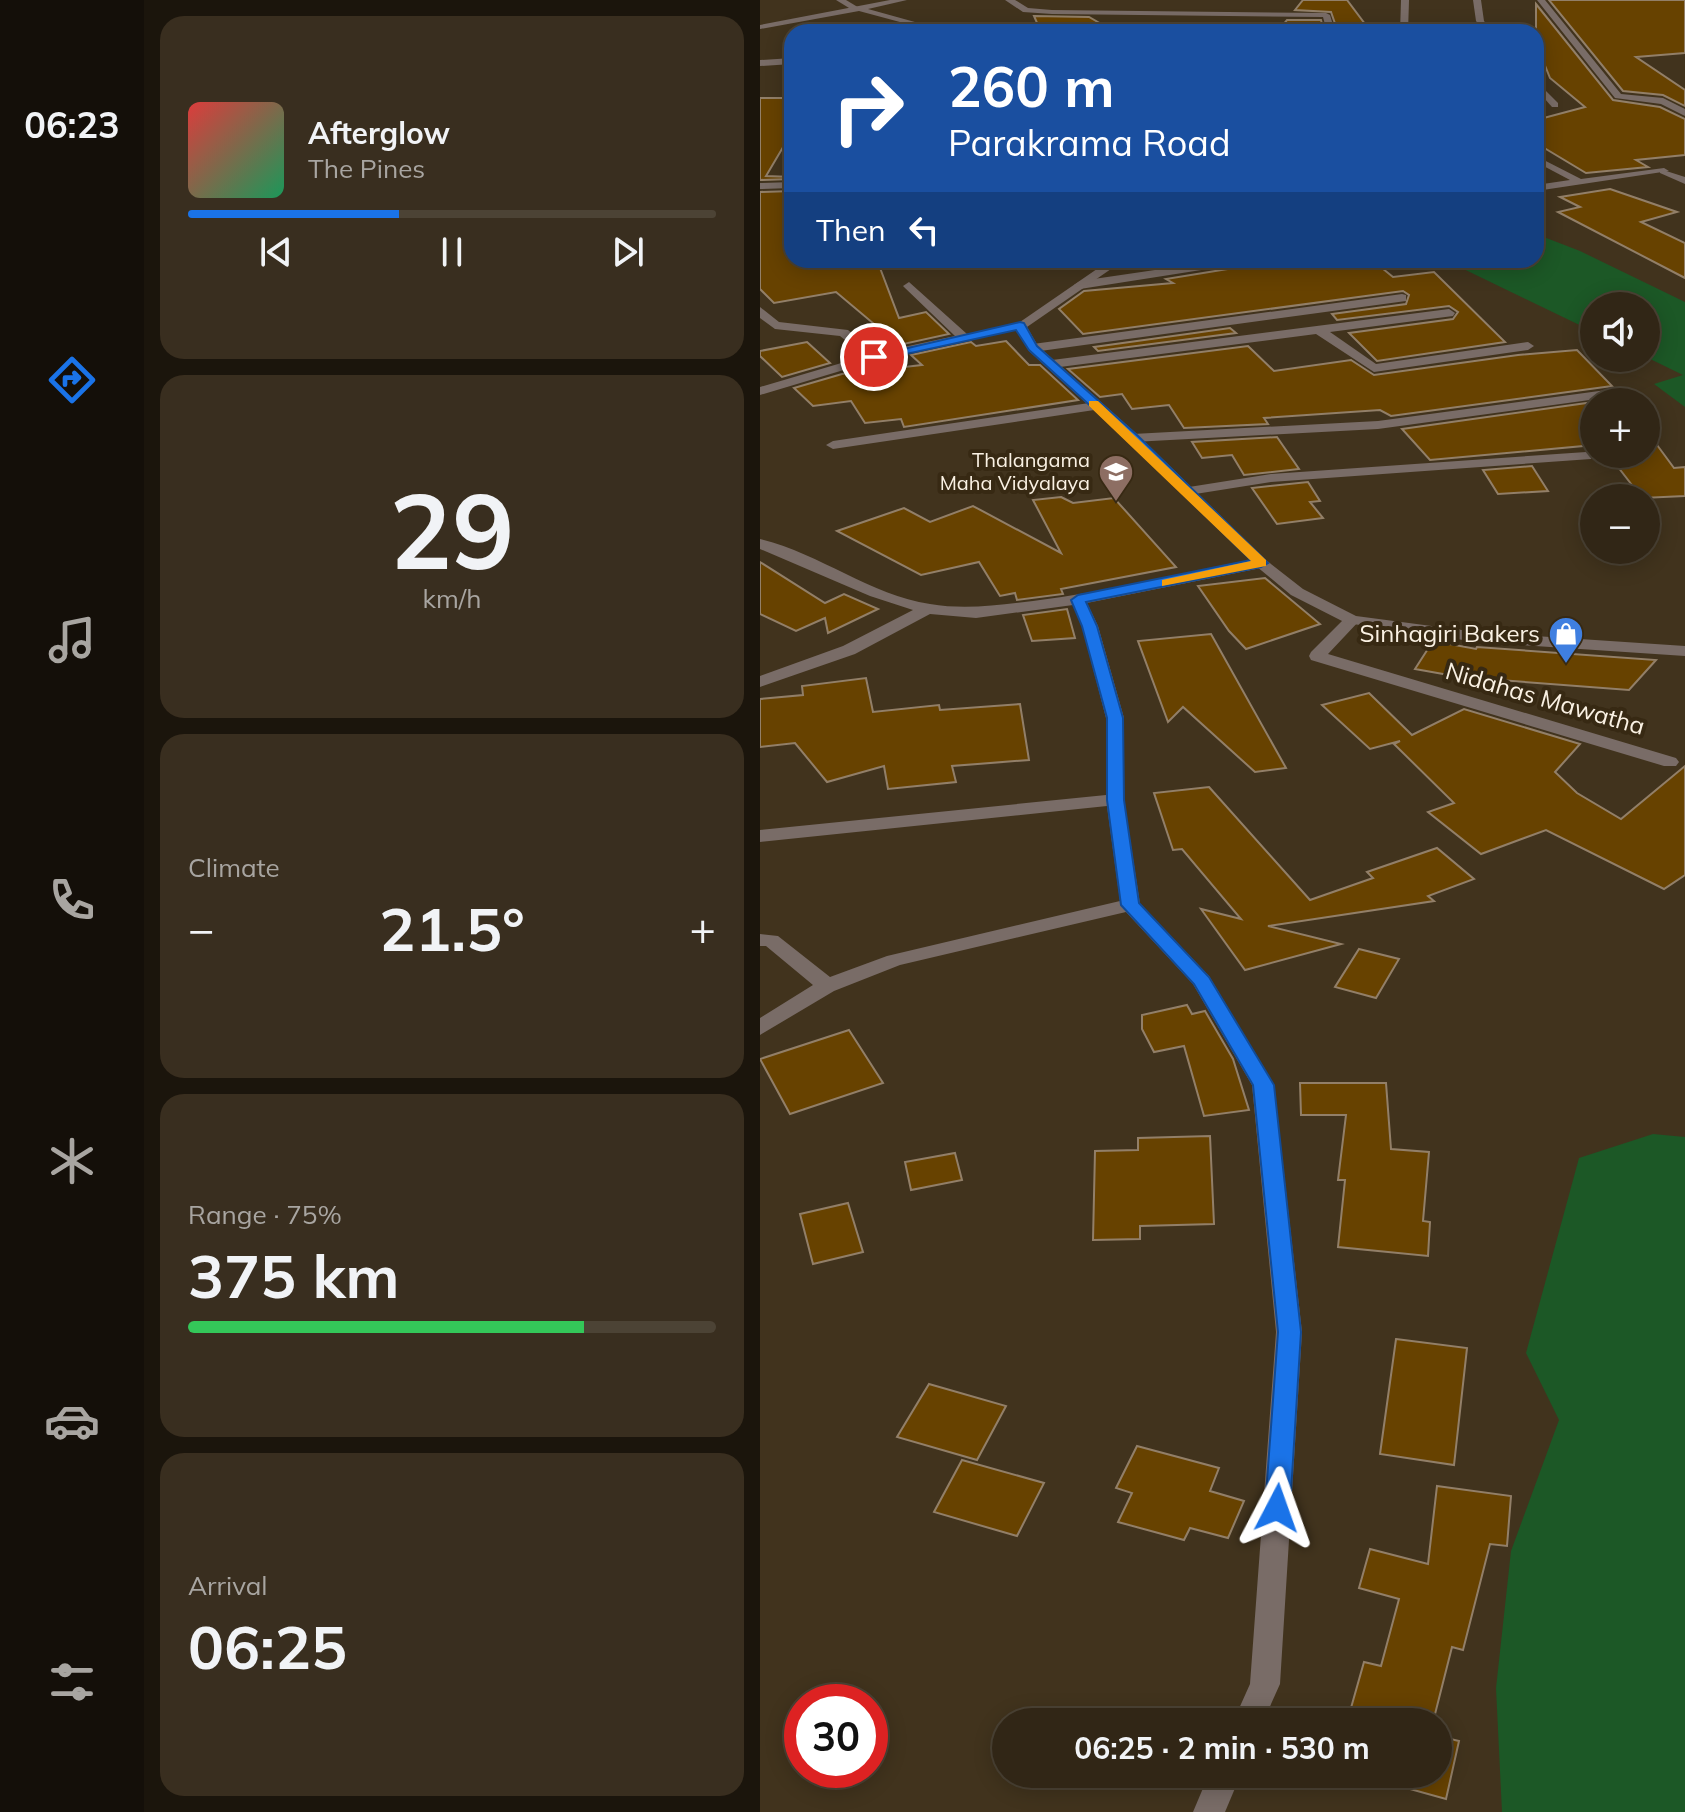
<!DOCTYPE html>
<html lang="en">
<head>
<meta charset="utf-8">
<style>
  body { margin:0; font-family:Mulish,sans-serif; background:#392e1f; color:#f1f3f6; height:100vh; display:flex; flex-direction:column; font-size:30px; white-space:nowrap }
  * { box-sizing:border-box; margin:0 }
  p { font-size:26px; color:#a8a5a1 }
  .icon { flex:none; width:44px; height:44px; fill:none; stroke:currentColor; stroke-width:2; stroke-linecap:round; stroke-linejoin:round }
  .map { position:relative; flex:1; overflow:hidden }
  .drawer { display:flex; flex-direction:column; gap:16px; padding:16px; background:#1b150c; width:616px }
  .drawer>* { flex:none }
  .top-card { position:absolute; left:24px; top:24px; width:760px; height:244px; border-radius:24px; box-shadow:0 4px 20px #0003,0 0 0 2px #4c4335; background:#1a4fa0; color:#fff; overflow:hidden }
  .buttons { position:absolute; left:820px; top:292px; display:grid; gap:16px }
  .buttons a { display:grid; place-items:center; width:80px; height:80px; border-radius:50%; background:#312616; box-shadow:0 4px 20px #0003,0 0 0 2px #4c4335; font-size:40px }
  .speed { position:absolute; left:24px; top:1684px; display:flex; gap:16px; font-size:40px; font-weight:700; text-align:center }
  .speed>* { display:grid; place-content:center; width:104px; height:104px; border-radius:50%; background:#312616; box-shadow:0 4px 20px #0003,0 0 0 2px #4c4335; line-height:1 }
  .speed .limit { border:12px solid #d22; background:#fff; color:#111 }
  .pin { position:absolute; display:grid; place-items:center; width:68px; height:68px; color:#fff; margin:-34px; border:4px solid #fff; border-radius:50%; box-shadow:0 2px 8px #0007 }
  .me { position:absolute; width:88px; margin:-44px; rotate:4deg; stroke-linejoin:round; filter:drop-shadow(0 0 6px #0008) }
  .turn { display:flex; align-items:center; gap:28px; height:168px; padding:0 32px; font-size:36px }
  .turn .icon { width:104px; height:104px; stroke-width:2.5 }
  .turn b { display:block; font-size:56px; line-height:68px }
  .then { display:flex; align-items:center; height:76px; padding:0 32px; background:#0003; gap:16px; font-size:30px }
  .big { font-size:60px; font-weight:700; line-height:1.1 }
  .drawer .widget { flex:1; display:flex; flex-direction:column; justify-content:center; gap:12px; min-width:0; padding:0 28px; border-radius:24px; background:#392e1f }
  .drawer .dial { align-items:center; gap:0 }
  .dial b { font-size:104px; line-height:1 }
  .song { display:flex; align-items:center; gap:24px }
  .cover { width:96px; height:96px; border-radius:12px; background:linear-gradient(135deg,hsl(0 70% 55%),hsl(150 70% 35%)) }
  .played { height:8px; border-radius:4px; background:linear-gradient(90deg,#1a73e8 40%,#4c4335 40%) }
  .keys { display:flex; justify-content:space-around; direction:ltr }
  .heat { display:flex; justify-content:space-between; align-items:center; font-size:44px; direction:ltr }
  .charge { height:12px; border-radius:6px; background:linear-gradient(90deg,#34c759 75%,#4c4335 0) }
  .trip { position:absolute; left:232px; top:1708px; width:460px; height:80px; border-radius:40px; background:#312616; box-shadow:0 4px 20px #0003,0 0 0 2px #4c4335; font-weight:700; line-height:80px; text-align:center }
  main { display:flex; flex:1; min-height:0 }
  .dock { display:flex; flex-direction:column; width:144px; justify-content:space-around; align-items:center; background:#140f09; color:#a8a5a1 }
  .dock .icon { width:56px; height:56px }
  .dock .selected { color:#1a73e8 }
  .dock b { font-size:36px; color:#f1f3f6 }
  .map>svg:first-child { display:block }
  .green { fill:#1c5826 }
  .building { fill:#674200; stroke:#927f68; stroke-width:2 }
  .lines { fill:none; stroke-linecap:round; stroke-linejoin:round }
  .minor { fill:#796c67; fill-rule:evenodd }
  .tertiary { fill:#796c67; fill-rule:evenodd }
  .route { fill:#1a73e8; stroke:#114b97; stroke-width:2 }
  .slow { fill:#f59e0b }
  .labels { text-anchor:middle; stroke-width:8; stroke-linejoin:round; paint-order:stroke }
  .far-poi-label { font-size:20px; fill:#faf1e3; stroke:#372913; text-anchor:end }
  .poi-label { font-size:24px; fill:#faf1e3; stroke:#372913; text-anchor:end }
  .street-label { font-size:24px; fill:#faf1e3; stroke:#372913 }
</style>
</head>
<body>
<main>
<nav class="dock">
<b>06:23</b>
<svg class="icon selected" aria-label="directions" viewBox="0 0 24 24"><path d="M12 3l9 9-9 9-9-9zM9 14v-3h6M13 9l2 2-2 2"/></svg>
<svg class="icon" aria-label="music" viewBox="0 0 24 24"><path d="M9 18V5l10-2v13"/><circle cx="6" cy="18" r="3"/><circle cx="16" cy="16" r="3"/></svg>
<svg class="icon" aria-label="phone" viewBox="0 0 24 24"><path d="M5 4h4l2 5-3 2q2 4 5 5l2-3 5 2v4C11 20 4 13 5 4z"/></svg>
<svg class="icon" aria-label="climate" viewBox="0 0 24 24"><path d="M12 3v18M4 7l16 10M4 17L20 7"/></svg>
<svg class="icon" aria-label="car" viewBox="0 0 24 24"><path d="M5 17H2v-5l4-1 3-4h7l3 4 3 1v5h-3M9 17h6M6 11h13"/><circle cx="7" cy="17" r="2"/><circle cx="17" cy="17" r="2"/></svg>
<svg class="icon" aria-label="filters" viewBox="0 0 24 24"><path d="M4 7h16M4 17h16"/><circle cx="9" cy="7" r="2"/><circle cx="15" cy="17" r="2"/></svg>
</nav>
<section class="drawer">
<div class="widget">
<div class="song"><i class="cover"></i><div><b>Afterglow</b><p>The Pines</p></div></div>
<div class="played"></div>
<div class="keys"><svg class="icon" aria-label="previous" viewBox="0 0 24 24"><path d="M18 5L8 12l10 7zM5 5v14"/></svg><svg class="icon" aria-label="pause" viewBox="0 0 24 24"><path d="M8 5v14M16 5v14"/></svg><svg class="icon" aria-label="next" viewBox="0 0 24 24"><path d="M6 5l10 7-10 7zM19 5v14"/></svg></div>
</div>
<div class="widget dial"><b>29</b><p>km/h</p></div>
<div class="widget"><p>Climate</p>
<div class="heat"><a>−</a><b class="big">21.5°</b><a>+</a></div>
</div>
<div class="widget"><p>Range · 75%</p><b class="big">375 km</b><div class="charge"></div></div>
<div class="widget"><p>Arrival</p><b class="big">06:25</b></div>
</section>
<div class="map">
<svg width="925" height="1812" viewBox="0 0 925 1812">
  <rect width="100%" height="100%" fill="#41331d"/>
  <g class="green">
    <polygon points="776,234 820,251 925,302 925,407 894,384 923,375 886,357 886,306 834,306 834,332 685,260 776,260"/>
    <polygon points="893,1134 925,1137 925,1812 742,1812 736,1688 751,1551 799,1420 766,1353 819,1158"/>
  </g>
  <g class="building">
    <polygon points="543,0 587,0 611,32 578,32 571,12 535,10"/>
    <polygon points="789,0 925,0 925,53 876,57 925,90 925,106 903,95 863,91"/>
    <polygon points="776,4 853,100 900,107 925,119 925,155 876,160 888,167 826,173 776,143 776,120 825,107 790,78 776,43"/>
    <polygon points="274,16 329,17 355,32 281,32"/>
    <polygon points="527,20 561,20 564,32 517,32"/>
    <polygon points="0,98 32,98 32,132 6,176 32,177 32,179 0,180"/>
    <polygon points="850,189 917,212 881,222 925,243 925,278 798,212 820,207 800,197"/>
    <polygon points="32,191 32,260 77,260 78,263 117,260 139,318 166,312 189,334 139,345 76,292 14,303 0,289 0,192"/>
    <polygon points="495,260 612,260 633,277 674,272 745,342 617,361 589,333 693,319 698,312 689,306 577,320 572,314 646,304 649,295 643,291 323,334 299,309 324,291 413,283 406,279 486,266"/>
    <polygon points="470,328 476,333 338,351 334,347"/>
    <polygon points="246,341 269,365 280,365 318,400 144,427 141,419 105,423 91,401 53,406 34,388 82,374 162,365 151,355 211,342 216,346"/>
    <polygon points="47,342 70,363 22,377 0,356 0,351"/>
    <polygon points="488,346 514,371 591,360 614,375 758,355 817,350 852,386 631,416 620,410 504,418 508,424 424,428 409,405 372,409 362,394 340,397 308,369"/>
    <polygon points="834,402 834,445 670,460 642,429"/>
    <polygon points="886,430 914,468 925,467 925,496 882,498 848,454 886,454"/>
    <polygon points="517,437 539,469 484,475 472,455 442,458 432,442"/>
    <polygon points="772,466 788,491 738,494 723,470"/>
    <polygon points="548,482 560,501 550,502 563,518 517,524 492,488"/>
    <polygon points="301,497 313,503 354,498 416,567 301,589 303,594 257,600 255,593 240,596 219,562 161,575 77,531 144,508 170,522 213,506 301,553 273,500"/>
    <polygon points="0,562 65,603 84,594 118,609 68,633 65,618 36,631 0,614"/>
    <polygon points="505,578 560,624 486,649 469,631 438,586"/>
    <polygon points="307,609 315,638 272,641 263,615"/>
    <polygon points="451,634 526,768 495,772 423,707 408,722 378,641"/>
    <polygon points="673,641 716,649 717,647 896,660 869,690 700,677 655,669"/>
    <polygon points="106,678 113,712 179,705 180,710 260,704 269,760 192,766 196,782 128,789 124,766 67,782 35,743 0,747 0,699 43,695 42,686"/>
    <polygon points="609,693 652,735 704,709 820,744 795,772 817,793 861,819 925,766 925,875 904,889 786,830 721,854 668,812 694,803 634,744 640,741 610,749 562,705"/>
    <polygon points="449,787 550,900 613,878 607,872 677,848 714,879 668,896 674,901 508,926 581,944 485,970 441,909 481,919 422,849 413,850 394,793"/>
    <polygon points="599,949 639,959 616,998 575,987"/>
    <polygon points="427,1005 432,1014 445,1011 473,1059 489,1110 444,1116 424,1046 394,1052 382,1029 382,1015"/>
    <polygon points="89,1030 123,1083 30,1114 0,1059"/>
    <polygon points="540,1083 626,1083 631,1149 669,1152 663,1221 670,1222 668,1256 578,1247 585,1180 578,1180 586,1115 541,1115"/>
    <polygon points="450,1136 454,1224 380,1226 380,1239 333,1240 335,1151 378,1150 378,1138"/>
    <polygon points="195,1153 202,1180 151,1190 145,1162"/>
    <polygon points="88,1203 103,1252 53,1264 40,1214"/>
    <polygon points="636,1339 707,1348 694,1465 620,1454"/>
    <polygon points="169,1384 246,1406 217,1460 137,1437"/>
    <polygon points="377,1446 459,1468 450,1491 484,1501 468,1538 430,1528 424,1540 358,1522 372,1493 356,1488"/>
    <polygon points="202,1460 284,1483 257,1536 174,1512"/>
    <polygon points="677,1486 751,1496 747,1546 730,1544 703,1650 692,1647 673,1722 587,1722 604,1662 621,1666 639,1599 599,1588 610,1549 668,1564"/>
    <polygon points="678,1736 699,1741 686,1799 596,1774 678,1774"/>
  </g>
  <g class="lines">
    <g class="minor">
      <polygon points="76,0 86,0 101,9 94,11"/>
      <polygon points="245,0 255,0 268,8 292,10 566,13 570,15 575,32 567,32 563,17 292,14 263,12"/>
      <polygon points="641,0 649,0 648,32 640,32"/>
      <polygon points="713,0 721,0 724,21 733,32 725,32 716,21"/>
      <polygon points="777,0 785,0 861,94 903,98 925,109 925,116 901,104 855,98"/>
      <polygon points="32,58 32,64 0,66 0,60"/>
      <polygon points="776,81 798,103 798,107 792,107 776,89"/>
      <polygon points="776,156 821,179 904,168 909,171 776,191 776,185 810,180 776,162"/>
      <polygon points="32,182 32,188 0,189 0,183"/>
      <polygon points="463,260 492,260 486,263 320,289 314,285 320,281"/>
      <polygon points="149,282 207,334 260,322 266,326 117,360 0,395 0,387 105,356 80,336 15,329 0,318 0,307 19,322 88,330 116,353 195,336 145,288 143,286"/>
      <polygon points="642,294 646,295 646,301 273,352 267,348 273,344"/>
      <polygon points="689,309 695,313 693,316 570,332 616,364 768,342 774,346 768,350 614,372 556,334 292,368 286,364 292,360"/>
      <polygon points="861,388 868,392 866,395 618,429 373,442 366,438 373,434 618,421"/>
      <polygon points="336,402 343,406 341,409 73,449 66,445 73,441"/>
      <polygon points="826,452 831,453 831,459 511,482 429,495 422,491 429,487 511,474"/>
      <path d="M0,539C59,553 110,595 170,604C205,610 239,605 273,601C350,591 425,574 501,558L509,563L501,568L327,603L338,626L364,718V800L380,904L449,976L514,1085L542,1332L520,1684L503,1722H473L490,1684L516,1332L492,1085L433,984L366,912L140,965L74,991L0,1035V1018L53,985L6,946H0V934L18,936L70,977L127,956L360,901L347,806L0,842V830L346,795V718L322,626L313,605L216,618L170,614L95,654L0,687V676L83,646L153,610L110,596L0,549Z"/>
      <polygon points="592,615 600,620 568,654 916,758 919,762 916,766 904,766 551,660 549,656 551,652 586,617"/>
      <polygon points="449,1774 481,1774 465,1812 433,1812"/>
    </g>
    <g class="tertiary">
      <polygon points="130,0 147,0 108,9 191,32 177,32 99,11 0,29 0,25"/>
      <polygon points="900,169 925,177 925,184 900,173"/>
      <polygon points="350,260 364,260 267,327 278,346 378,435 506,560 543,589 596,616 717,632 925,646 925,656 717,642 586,623 531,595 496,566 368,441 269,351 254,326"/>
    </g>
  </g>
  <polygon class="route" points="260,322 264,323 277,346 378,436 508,563 501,567 326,602 337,626 363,718 364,800 379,903 449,977 514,1085 541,1332 530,1508 526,1515 517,1518 508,1515 505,1508 518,1332 493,1085 434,984 361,905 347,800 347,718 322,626 311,600 318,595 491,560 369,441 269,350 256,330 114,361 109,357"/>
  <polygon class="slow" points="329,401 338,401 506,560 506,566 402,586 402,580 491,561 329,406"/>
  <defs>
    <symbol id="school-pin" viewBox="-11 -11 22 30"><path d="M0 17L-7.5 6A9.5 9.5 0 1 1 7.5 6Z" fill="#8d6e63" stroke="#372913"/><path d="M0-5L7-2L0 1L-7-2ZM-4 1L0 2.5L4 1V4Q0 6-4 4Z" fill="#fff"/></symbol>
    <symbol id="shop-pin" viewBox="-11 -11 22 30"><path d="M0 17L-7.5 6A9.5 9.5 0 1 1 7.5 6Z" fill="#3f7fe0" stroke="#372913"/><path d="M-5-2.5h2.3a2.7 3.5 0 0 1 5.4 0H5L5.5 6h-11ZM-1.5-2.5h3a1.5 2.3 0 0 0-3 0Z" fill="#fff"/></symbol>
  </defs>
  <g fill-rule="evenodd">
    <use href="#school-pin" x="336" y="452" width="40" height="54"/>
    <use href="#shop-pin" x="786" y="614" width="40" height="54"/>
  </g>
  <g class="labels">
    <g class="far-poi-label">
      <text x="330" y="467">Thalangama<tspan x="330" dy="23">Maha Vidyalaya</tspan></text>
    </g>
    <g class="poi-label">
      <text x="780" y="642">Sinhagiri Bakers</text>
    </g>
    <g class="street-label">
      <text transform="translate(785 699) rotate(16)" y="8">Nidahas Mawatha</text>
    </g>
  </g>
</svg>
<div class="buttons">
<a><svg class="icon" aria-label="sound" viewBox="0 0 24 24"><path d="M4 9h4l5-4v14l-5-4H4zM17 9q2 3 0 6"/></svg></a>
<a>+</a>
<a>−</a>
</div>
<div class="speed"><div class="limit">30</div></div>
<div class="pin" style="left:114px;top:357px;background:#d93025"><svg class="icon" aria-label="arrive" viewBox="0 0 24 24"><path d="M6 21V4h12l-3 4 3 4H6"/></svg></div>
<svg class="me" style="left:517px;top:1508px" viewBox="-20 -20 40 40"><path d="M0-17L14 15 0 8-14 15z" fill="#1a73e8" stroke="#fff" stroke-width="4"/></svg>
<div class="trip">06:25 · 2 min · 530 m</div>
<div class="top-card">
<div class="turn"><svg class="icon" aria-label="right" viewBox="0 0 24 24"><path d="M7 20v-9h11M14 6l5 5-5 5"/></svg><div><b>260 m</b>Parakrama Road</div></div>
<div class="then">Then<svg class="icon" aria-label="left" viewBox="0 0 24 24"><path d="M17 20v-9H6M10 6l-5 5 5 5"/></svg></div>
</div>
</div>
</main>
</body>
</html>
